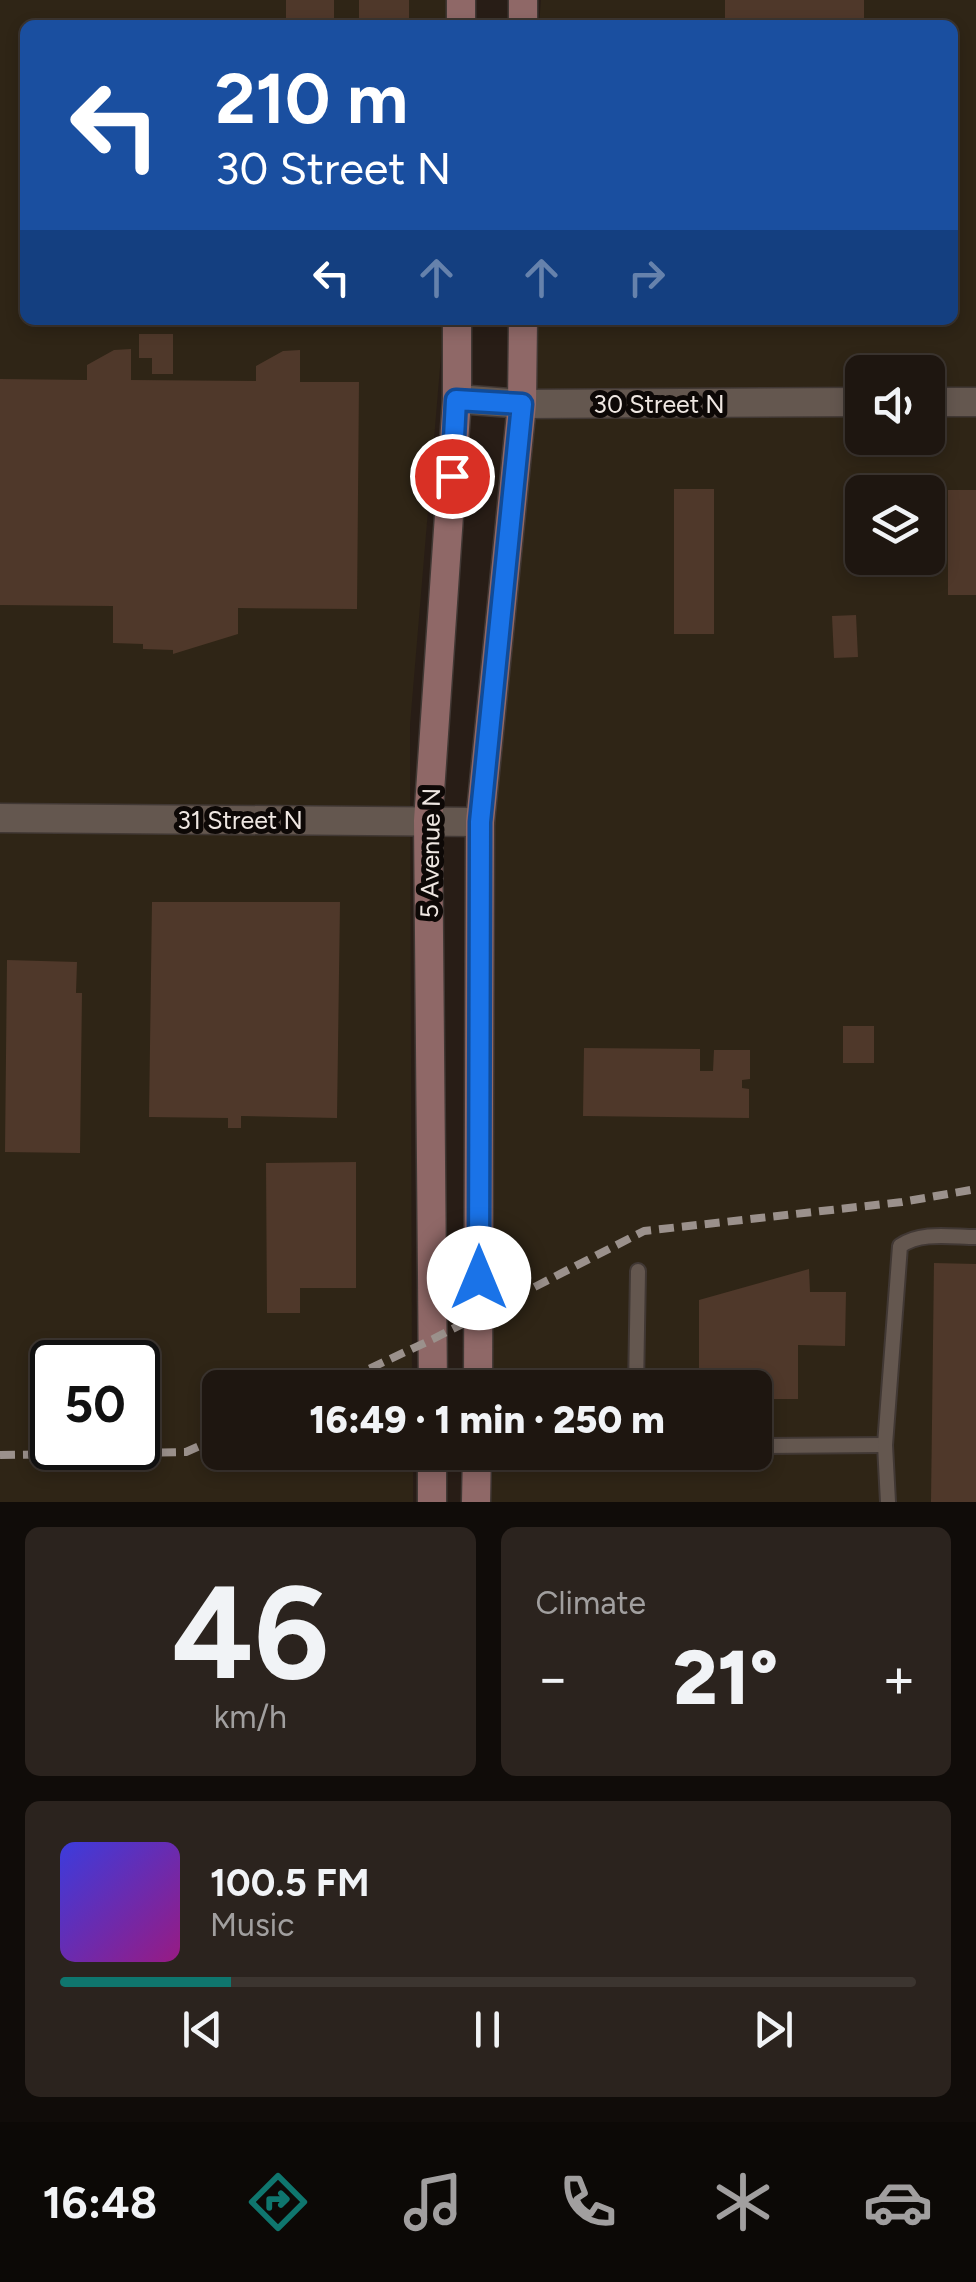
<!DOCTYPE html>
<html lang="en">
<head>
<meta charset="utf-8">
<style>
  body { margin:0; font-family:Figtree,sans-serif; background:#2b231e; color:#f1f3f6; height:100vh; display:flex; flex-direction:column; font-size:38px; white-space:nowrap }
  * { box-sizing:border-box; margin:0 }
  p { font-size:32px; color:#a19f9f }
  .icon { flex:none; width:55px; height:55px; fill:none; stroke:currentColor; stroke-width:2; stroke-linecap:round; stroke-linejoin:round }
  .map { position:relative; height:1502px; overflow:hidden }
  .drawer { display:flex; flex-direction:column; gap:25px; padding:25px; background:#100c09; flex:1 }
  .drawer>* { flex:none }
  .guide { position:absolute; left:20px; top:20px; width:938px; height:305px; border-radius:15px; box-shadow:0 5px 15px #0003,0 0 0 2px #3c3530; background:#1a4fa0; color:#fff; overflow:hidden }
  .tools { position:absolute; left:845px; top:355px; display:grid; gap:20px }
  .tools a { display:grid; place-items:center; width:100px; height:100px; border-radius:15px; background:#1e1610; box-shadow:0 5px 15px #0003,0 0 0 2px #3c3530; font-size:50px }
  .speed { position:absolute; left:30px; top:1340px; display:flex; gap:20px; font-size:50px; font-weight:700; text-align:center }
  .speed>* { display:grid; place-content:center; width:130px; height:130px; border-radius:50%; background:#1e1610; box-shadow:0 5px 15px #0003,0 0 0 2px #3c3530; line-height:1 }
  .speed .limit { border:5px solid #111; border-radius:15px; background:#fff; color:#111 }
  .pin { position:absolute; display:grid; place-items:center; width:85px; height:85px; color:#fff; margin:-42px; border:5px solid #fff; border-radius:50%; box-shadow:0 2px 10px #0007 }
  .me { position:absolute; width:110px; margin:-55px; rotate:0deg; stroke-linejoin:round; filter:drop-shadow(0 0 8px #0008) }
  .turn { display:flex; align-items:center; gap:35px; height:210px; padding:0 30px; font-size:45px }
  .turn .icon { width:130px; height:130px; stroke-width:2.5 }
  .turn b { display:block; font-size:70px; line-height:85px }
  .lanes { display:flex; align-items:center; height:95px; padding:0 30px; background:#0003; justify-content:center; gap:50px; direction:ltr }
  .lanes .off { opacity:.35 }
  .big { font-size:75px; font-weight:800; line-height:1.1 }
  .drawer .card { flex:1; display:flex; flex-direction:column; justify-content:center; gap:15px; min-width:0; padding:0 35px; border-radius:15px; background:#2b231e }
  .drawer .dial { align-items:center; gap:0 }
  .dial b { font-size:130px; line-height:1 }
  .song { display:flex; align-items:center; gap:30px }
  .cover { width:120px; height:120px; border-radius:15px; background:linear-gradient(135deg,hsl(240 70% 55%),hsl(310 70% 35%)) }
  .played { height:10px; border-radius:5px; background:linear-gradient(90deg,#0f766e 20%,#3c3530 20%) }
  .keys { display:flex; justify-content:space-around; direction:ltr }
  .heat { display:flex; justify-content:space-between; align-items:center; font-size:55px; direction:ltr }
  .drawer .tiles { flex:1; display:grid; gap:25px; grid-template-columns:1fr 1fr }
  .card:last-child { grid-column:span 2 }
  .trip { position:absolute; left:202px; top:1370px; width:570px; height:100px; border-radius:15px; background:#1e1610; box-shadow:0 5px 15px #0003,0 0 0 2px #3c3530; font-weight:800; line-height:100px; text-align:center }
  .menu { display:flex; height:160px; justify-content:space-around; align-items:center; background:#0c0906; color:#a19f9f }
  .menu .icon { width:70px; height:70px }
  .menu .active { color:#0f766e }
  .menu b { font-size:45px; color:#f1f3f6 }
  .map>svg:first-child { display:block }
  .industrial { fill:#2f2516; fill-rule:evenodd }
  .building { fill:#4f382a }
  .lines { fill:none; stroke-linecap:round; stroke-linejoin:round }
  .service-casing { stroke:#413834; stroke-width:18 }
  .minor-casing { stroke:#413834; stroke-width:31 }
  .secondary-casing { stroke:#413834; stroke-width:31 }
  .service { stroke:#64574f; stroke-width:14 }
  .minor { stroke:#64574f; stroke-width:28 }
  .secondary { stroke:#8f6867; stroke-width:28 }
  .rail { stroke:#9b918c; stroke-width:8; stroke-dasharray:15 8; stroke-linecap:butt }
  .route-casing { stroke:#114b97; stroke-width:25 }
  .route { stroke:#1a73e8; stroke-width:18 }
  .labels { text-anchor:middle; stroke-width:10; stroke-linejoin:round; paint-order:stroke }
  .street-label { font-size:25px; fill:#efe7e2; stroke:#0d0806 }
</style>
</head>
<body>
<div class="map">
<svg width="976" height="1502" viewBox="0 0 976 1502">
  <rect width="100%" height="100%" fill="#281d16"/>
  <g class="industrial">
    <path d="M0,0H450L449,25H25V320H444L410,725L412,1387L220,1388V1452L413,1453V1502H0ZM52,1362H138V1448H52Z"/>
    <path d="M541,0H976V1502H473V1453L755,1452V1388L474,1387L480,822L526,320H952V25H539ZM862,372H928V438H862ZM862,492H928V558H862Z"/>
  </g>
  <g class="building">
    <rect x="286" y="0" width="48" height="25"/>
    <rect x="359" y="0" width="50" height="25"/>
    <rect x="725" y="0" width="139" height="25"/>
    <polygon points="139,334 173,334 173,374 152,374 152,358 139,358"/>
    <polygon points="131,349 131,380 256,381 256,366 283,351 300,350 300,382 359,382 357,609 238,608 238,634 173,654 173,650 143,649 143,644 113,643 113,606 0,605 0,379 87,380 87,365 114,350"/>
    <rect x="674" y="489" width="40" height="145"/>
    <rect x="928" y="489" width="4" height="59"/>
    <rect x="948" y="490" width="28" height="105"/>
    <polygon points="856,615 858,657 834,658 832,616"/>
    <polygon points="152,902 340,902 337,1118 241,1116 241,1128 228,1128 228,1118 149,1117"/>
    <polygon points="7,960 77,962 76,993 82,993 80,1153 5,1152"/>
    <rect x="843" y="1026" width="31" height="37"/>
    <polygon points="584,1048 700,1049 700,1071 713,1071 714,1050 750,1050 750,1079 742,1080 742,1088 749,1089 749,1118 583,1116"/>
    <polygon points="356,1162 356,1288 300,1288 300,1313 267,1313 266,1163"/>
    <polygon points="934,1263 976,1264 976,1502 931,1502"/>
    <polygon points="809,1269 810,1292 846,1292 845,1346 798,1345 798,1399 755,1399 755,1388 699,1388 699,1300"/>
  </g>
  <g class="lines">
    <defs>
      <g id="service">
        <polyline points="636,1388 638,1271"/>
        <polyline points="755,1446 885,1445"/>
        <path d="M888,1502L885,1445L900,1246C921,1231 952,1237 976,1237"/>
      </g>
      <g id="minor">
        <polyline points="457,399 522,404 862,402"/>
        <polyline points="928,402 976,402"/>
        <polyline points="0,818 480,822"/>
      </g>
      <g id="secondary">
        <polyline points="461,25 461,0"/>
        <polyline points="523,25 523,0"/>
        <polyline points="433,1388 428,821 457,399 457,320"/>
        <polyline points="478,1388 480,822 522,404 523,320"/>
        <polyline points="432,1502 432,1452"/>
        <polyline points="476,1502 477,1452"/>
      </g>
    </defs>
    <use href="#service" class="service-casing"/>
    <use href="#minor" class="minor-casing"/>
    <use href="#secondary" class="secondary-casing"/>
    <use href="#service" class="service"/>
    <use href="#minor" class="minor"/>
    <use href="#secondary" class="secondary"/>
    <g class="rail">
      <polyline points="328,1388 433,1339 644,1231 902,1202 976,1189"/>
      <polyline points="0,1455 186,1452 220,1437"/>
    </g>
  </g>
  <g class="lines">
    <defs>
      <polyline id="route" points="452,476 456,400 522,404 480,822 479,1278"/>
    </defs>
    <use href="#route" class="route-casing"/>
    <use href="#route" class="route"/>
  </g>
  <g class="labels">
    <g class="street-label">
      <text x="659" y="413">30 Street N</text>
      <text x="240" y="829">31 Street N</text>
      <text transform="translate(430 853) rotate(-89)" y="9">5 Avenue N</text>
    </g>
  </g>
</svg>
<div class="tools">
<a><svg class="icon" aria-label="sound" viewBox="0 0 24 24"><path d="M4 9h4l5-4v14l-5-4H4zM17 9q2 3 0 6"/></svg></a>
<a><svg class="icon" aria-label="layers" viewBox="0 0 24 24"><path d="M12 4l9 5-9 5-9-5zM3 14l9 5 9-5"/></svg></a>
</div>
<div class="speed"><div class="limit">50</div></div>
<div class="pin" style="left:452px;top:476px;background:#d93025"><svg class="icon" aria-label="arrive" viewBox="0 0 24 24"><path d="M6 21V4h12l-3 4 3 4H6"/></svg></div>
<svg class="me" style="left:479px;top:1278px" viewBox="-20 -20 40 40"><circle r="19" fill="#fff"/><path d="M0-13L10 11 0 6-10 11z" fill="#1a73e8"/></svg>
<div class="trip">16:49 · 1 min · 250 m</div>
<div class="guide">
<div class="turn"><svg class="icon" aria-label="left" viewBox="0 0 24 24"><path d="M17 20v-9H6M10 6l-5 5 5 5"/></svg><div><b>210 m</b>30 Street N</div></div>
<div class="lanes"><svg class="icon" aria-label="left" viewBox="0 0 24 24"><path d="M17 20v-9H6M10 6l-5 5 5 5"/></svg><svg class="icon off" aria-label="ahead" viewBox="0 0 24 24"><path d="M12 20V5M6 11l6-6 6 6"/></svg><svg class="icon off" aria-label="ahead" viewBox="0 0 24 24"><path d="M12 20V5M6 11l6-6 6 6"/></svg><svg class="icon off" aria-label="right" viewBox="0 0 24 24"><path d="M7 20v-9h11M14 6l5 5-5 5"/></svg></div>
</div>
</div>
<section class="drawer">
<div class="tiles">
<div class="card dial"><b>46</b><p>km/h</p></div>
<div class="card"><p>Climate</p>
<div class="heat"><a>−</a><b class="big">21°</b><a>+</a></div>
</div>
<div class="card">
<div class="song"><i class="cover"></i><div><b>100.5 FM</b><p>Music</p></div></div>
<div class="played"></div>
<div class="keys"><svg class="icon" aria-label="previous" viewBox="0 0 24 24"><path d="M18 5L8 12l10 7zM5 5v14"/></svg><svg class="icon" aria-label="pause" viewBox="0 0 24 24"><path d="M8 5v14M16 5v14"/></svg><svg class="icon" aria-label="next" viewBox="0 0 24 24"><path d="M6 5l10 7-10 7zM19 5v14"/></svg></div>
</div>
</div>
</section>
<nav class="menu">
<b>16:48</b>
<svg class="icon active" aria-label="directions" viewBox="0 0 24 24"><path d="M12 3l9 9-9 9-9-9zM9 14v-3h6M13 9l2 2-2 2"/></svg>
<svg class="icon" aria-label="music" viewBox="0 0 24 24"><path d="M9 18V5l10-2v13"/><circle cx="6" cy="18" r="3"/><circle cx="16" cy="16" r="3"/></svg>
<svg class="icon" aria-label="phone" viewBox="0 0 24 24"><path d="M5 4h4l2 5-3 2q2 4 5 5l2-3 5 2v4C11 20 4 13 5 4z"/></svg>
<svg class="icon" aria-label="climate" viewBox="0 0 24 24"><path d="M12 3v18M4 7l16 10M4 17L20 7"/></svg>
<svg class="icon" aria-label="car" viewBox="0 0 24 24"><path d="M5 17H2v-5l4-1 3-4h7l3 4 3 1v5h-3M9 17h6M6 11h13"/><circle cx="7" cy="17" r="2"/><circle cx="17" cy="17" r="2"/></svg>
</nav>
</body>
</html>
